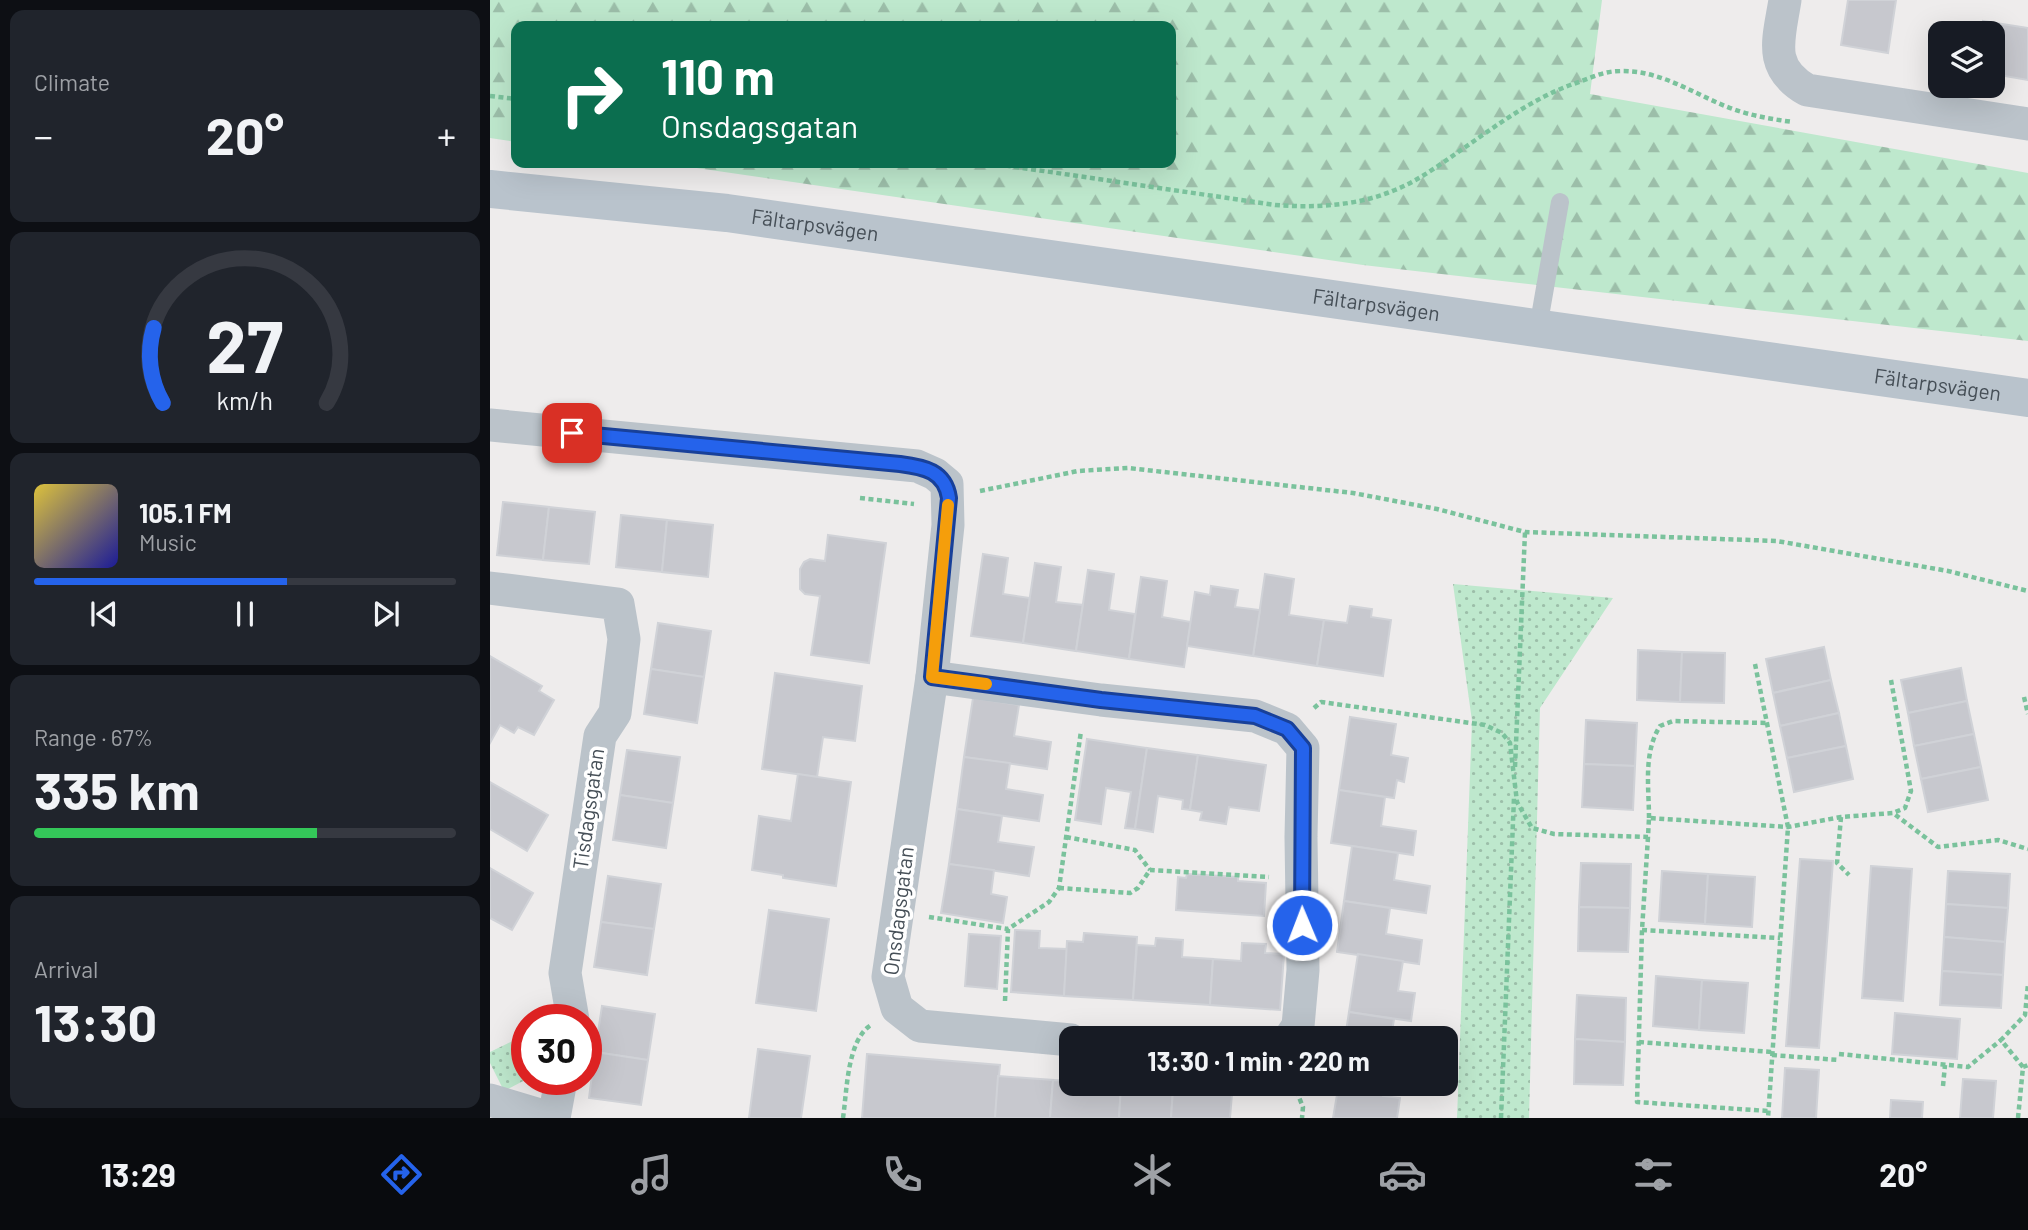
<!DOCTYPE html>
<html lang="en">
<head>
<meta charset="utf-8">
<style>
  body { margin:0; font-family:Barlow,sans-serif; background:#20242c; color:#f1f3f6; height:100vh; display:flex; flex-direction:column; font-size:26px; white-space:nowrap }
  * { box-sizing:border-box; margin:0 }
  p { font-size:23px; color:#9ea1a6 }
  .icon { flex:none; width:38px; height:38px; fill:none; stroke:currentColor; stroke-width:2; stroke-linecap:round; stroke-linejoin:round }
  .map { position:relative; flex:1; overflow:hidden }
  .sheet { display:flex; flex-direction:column; gap:10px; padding:10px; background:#0d0f14; width:490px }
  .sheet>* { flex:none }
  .guide { position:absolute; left:21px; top:21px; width:665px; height:147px; border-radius:14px; box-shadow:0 7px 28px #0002; background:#0b6e4f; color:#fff; overflow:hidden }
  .tools { position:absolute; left:1438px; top:21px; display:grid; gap:14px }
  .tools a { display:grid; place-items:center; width:77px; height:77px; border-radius:14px; background:#171b24; box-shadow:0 7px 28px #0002; font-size:35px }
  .speed { position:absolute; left:21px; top:1004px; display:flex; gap:14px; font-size:35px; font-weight:700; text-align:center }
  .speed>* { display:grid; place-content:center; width:91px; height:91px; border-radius:50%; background:#171b24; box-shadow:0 7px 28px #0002; line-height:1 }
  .speed .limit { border:10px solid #d22; background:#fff; color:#111 }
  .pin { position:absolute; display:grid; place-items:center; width:60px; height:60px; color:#fff; margin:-30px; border-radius:14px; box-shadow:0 4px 10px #0006 }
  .me { position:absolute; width:77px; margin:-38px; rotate:359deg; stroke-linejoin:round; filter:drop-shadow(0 0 5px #0008) }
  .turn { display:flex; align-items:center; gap:24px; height:147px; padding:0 35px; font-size:32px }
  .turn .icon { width:91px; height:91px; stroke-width:2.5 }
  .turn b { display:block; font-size:49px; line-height:60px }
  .big { font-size:52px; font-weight:700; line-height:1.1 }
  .sheet .widget { flex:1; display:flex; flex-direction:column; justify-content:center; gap:10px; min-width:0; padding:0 24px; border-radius:14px; background:#20242c }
  .sheet .dial { align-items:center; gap:0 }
  .dial svg { height:182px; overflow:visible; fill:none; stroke:#363941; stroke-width:7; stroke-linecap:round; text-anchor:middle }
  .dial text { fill:#f1f3f6; stroke:none }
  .song { display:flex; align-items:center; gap:21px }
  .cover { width:84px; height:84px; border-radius:10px; background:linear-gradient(135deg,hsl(50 70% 55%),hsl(240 70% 35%)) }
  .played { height:7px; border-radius:4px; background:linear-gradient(90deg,#2563eb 60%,#363941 60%) }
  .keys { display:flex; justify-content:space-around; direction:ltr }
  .heat { display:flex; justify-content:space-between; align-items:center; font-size:38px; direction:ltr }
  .charge { height:10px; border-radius:5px; background:linear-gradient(90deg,#34c759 67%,#363941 0) }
  .trip { position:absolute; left:569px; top:1026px; width:399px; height:70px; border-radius:14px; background:#171b24; box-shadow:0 7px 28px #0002; font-weight:700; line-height:70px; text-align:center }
  .dock { display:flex; height:112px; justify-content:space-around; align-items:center; background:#090b0e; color:#9ea1a6 }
  .dock .icon { width:49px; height:49px }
  .dock .on { color:#2563eb }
  .dock b { font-size:32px; color:#f1f3f6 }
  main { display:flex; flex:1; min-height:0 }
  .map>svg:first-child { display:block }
  .grass { fill:url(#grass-dots) }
  .forest { fill:url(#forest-firs) }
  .building { fill:#c7c8ce; stroke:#d0d2d7; stroke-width:2 }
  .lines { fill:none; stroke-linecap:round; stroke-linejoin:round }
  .path { stroke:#7ac29c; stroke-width:4.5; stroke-dasharray:5 3.5; stroke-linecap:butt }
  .service { stroke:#bbc3ca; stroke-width:18 }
  .minor { stroke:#bbc3ca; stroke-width:33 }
  .secondary { stroke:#b9c3cc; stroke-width:38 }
  .route-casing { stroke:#184099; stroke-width:18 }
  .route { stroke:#2563eb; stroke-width:12 }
  .slow { stroke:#f59e0b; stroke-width:12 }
  .labels { text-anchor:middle; stroke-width:7; stroke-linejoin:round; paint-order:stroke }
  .street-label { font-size:21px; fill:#464f57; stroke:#fff }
</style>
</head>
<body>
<main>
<section class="sheet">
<div class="widget"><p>Climate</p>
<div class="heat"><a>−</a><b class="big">20°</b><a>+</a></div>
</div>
<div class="widget dial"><svg viewBox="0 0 100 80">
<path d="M14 69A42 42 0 1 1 86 69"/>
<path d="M14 69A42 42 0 0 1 10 36" stroke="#2563eb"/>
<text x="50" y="56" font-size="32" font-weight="700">27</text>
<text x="50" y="72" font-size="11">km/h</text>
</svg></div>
<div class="widget">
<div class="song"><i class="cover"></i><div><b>105.1 FM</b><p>Music</p></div></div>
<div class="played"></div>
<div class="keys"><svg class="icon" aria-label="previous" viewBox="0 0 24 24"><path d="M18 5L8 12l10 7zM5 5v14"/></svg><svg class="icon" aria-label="pause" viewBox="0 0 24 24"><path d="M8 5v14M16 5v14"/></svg><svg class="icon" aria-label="next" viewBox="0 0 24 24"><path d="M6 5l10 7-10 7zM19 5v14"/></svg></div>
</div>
<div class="widget"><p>Range · 67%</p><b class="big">335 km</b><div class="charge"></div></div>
<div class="widget"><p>Arrival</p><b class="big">13:30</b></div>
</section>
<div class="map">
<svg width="1538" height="1118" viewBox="0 0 1538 1118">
  <defs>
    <pattern id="grass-dots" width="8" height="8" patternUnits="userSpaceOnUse" patternTransform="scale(1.75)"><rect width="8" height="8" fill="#bee8cd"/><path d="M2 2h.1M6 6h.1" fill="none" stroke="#9cbea9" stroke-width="1.8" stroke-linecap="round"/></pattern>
    <pattern id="forest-firs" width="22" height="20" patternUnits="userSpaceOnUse" patternTransform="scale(1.75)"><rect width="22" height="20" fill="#bee8cd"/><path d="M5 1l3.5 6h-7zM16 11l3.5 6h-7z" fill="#9cbea9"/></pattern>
  </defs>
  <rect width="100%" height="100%" fill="#eeecec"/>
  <g class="grass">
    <polygon points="963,584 1123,598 1050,708 1039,1118 967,1118 982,721"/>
    <polygon points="37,1034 37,1079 14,1091 0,1063 0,1052"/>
  </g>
  <polygon class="forest" points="0,0 1112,0 1100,94 1538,173 1538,341 873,265 172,163 681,163 681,26 26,26 26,142 0,138"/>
  <g class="building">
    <polygon points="1358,0 1406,0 1398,53 1351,45"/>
    <polygon points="1493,21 1538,28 1538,80 1503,74 1503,33 1491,33"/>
    <polygon points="13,502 59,507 53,560 7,555"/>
    <polygon points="59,507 105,512 99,564 53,560"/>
    <polygon points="131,515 177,520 172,572 126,567"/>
    <polygon points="177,520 223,525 218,577 172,572"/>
    <polygon points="338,535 396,543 379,663 321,655 330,596 315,594 310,589 310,569 314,562 320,559 335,561"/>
    <polygon points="493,554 518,558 513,594 540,598 533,643 481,636"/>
    <polygon points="545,563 571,567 566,602 593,605 586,651 533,643"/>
    <polygon points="598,570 624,574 619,610 645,614 639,659 586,651"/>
    <polygon points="775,574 804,579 799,615 834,620 827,666 763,656"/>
    <polygon points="651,577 677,581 672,617 701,622 694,667 639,659"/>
    <polygon points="721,586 748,590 745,607 770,610 763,656 697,646 705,592 720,595"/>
    <polygon points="860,606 882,609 881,617 901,620 893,676 827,666 834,620 857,623"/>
    <polygon points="168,623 221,631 214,677 161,669"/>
    <polygon points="1334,647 1341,680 1283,693 1276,659"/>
    <polygon points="1148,650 1192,652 1190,702 1147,700"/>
    <polygon points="1192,652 1235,653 1234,703 1190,702"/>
    <polygon points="0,656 52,686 49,691 64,700 44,735 28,727 24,733 10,725 0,743"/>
    <polygon points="1471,668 1477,701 1418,713 1411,680"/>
    <polygon points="161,669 214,677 207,723 154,714"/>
    <polygon points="285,673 372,686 365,741 333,737 327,777 272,769"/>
    <polygon points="1341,680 1349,713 1290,726 1283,693"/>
    <polygon points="483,698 529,705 524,736 561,742 557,769 474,757"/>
    <polygon points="1477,701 1484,734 1424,746 1418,713"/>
    <polygon points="1349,713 1356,746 1297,758 1290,726"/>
    <polygon points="860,717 906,724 901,755 918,758 914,782 907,780 904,798 849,790"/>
    <polygon points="1096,720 1147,723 1145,766 1094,764"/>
    <polygon points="1484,734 1491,767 1431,779 1424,746"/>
    <polygon points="597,739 657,748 645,829 635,828 641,792 616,788 611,824 585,820"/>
    <polygon points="1356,746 1363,779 1304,792 1297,758"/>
    <polygon points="657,748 708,755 700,810 692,809 693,800 668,796 663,832 645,829"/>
    <polygon points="137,750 190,757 183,803 130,795"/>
    <polygon points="708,755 776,765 769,811 739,807 736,824 710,820 712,812 700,810"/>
    <polygon points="474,757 520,763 516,789 553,795 549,821 467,809"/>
    <polygon points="1094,764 1145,766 1143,810 1092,807"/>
    <polygon points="1491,767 1498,800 1438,812 1431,779"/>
    <polygon points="308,774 361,782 346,886 293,878 293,875 262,870 269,816 301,821"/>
    <polygon points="0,782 58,815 37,851 0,829"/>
    <polygon points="849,790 895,797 891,826 926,831 923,855 841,843"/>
    <polygon points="130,795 183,803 176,848 123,840"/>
    <polygon points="467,809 512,816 508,842 544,847 539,876 459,864"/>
    <polygon points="862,846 908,853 904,880 940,886 936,913 854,901"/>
    <polygon points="1310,859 1343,861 1329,1048 1296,1046"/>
    <polygon points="1091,863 1141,864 1140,908 1089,907"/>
    <polygon points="459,864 504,870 501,894 517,897 513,923 451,913"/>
    <polygon points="1381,866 1422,869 1413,1001 1372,998"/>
    <polygon points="0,868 43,893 22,930 0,918"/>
    <polygon points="1172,871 1218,874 1215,924 1169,921"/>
    <polygon points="1458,871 1520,874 1518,908 1456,904"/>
    <polygon points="697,874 748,877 748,881 776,883 774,916 686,910 688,877 696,878"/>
    <polygon points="1218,874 1265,877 1262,927 1215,924"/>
    <polygon points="118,876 171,884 164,929 111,922"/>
    <polygon points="854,901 900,908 896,934 932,940 929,964 847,952"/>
    <polygon points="1456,904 1518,908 1515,942 1454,937"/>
    <polygon points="1089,907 1140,908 1138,952 1088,951"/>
    <polygon points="279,910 339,919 326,1011 266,1003"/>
    <polygon points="111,922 164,929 157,975 104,967"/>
    <polygon points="525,930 550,931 549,948 577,949 574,996 521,992"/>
    <polygon points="594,933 647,937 643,1000 574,996 577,941 593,942"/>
    <polygon points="479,934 511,936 507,989 475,986"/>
    <polygon points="1454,937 1515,942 1513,975 1452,971"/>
    <polygon points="666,938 693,940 692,957 723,959 720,1005 643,1000 647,945 665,946"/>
    <polygon points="752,943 776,944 775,953 794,954 790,1010 720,1005 723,959 751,961"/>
    <polygon points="868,954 913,961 908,991 925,993 921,1021 859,1012"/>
    <polygon points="1452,971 1513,975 1511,1008 1450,1005"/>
    <polygon points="1166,976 1212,980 1209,1030 1163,1026"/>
    <polygon points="1212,980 1258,983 1254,1033 1209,1030"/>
    <polygon points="1087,995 1136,998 1135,1042 1085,1039"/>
    <polygon points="112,1006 165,1014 158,1060 105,1052"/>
    <polygon points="859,1012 904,1019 901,1038 855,1038"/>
    <polygon points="1405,1013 1470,1019 1467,1059 1402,1054"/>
    <polygon points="1085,1039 1135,1042 1133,1085 1084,1084"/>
    <polygon points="268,1049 320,1056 311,1118 259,1118"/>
    <polygon points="105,1052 158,1060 151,1105 99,1098"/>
    <polygon points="377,1054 510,1065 505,1118 372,1118"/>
    <polygon points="1295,1068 1329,1070 1326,1118 1292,1118"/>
    <polygon points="508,1076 563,1080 560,1118 505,1118"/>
    <polygon points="1473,1079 1506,1081 1503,1118 1470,1118"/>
    <polygon points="563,1080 581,1081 581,1083 631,1086 629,1118 560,1118"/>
    <polygon points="849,1083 895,1083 893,1096 910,1098 907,1118 843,1118"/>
    <polygon points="631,1086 683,1090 681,1118 629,1118"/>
    <polygon points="683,1090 742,1094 740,1118 681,1118"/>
    <polygon points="1401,1100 1433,1102 1432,1118 1400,1118"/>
  </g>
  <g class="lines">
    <g class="path">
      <polyline points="0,96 26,99"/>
      <path d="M499,163L785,205C826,208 867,206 905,190C930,180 952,163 974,148C1010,123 1046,96 1089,82C1102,77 1115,71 1130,71C1169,70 1201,92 1235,106C1257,115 1280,119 1303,122"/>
      <polyline points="490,491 588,471 638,468 863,493 947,509 1035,532 1287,541 1458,571 1538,591"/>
      <polyline points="370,498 424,504"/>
      <polyline points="1265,664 1298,827 1278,1118"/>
      <polyline points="1401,680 1421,791 1415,808 1403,813"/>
      <polyline points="1534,697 1538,714"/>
      <polyline points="824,708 831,702 995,725 1012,733 1020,743 1027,802 1042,828 1064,834 1158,837 1159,818 1298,827 1351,817 1403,813 1448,847 1508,840 1538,849"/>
      <polyline points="1025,767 1035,532"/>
      <polyline points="1351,817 1347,863 1359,875"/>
      <path d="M1159,818C1159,787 1153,753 1170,726L1183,721L1277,723"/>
      <polyline points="576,837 645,850 660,870"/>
      <polyline points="1158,837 1152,930 1147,1102 1278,1111"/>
      <polyline points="569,888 640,893 648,888 660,870 779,877"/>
      <polyline points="439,917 518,929"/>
      <polyline points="1152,930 1290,938"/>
      <polyline points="515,1001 518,929 559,902 569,888 591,731"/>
      <polyline points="1149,1042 1282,1052"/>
      <polyline points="1349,1054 1478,1067 1511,1040"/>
      <polyline points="1282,1055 1349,1060"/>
      <polyline points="1533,1067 1511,1040 1535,1015 1538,984"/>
      <polyline points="803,1083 813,1107 812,1118"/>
      <polyline points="1453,1086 1455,1065"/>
      <path d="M353,1118C357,1091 357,1040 381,1025"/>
      <polyline points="1011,1118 1024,797"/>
      <polyline points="1528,1118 1533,1067 1538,1065"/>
    </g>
    <polyline class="service" points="1048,328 1070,202"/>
    <g class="minor">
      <path d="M1295,0C1289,39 1277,67 1317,90L1538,124"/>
      <polyline points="0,425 427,466 445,474 457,484 458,525 442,677 398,977 407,1008 430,1026 581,1040"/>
      <polyline points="0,588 128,604 134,639 125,713 110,736 75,973 83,1020"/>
      <polyline points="442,677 611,700 765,716 797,729 813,748 811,837 813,970 808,1026 800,1038"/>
      <polyline points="0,1100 60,1118"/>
      <polyline points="64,1118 71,1080"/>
    </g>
    <path class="secondary" id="s1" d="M0,189L237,213L1538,398"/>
  </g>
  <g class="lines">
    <defs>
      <path id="route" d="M82,433L410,464C434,467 455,471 459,498L442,677L611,700L765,716L797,729L813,748L812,925"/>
    </defs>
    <use href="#route" class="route-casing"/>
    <use href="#route" class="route"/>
    <polyline class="slow" points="458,505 442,677 496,684"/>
  </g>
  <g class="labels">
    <g class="street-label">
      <text dy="7" stroke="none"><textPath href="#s1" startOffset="327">Fältarpsvägen</textPath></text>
      <text dy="7" stroke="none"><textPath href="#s1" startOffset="894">Fältarpsvägen</textPath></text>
      <text dy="7" stroke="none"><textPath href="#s1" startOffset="1461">Fältarpsvägen</textPath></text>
      <text transform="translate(99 809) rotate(-82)" y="7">Tisdagsgatan</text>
      <text transform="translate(409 911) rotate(-83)" y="7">Onsdagsgatan</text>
    </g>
  </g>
</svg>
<div class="tools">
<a><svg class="icon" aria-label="layers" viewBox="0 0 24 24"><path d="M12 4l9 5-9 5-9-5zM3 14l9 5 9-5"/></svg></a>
</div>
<div class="speed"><div class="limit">30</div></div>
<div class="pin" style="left:82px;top:433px;background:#d93025"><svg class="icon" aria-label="arrive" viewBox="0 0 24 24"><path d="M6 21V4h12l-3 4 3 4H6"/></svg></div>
<svg class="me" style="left:812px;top:925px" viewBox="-20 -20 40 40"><circle r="17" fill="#2563eb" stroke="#fff" stroke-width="3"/><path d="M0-11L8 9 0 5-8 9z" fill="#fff"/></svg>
<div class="trip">13:30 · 1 min · 220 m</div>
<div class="guide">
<div class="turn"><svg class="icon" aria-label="right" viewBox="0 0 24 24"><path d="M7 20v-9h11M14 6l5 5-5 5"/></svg><div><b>110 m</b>Onsdagsgatan</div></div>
</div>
</div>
</main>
<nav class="dock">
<b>13:29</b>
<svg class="icon on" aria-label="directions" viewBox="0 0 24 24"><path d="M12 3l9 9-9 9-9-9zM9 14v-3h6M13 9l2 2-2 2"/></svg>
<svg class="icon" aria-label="music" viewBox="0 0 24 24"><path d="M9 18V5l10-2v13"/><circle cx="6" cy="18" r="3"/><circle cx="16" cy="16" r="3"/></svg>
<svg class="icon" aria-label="phone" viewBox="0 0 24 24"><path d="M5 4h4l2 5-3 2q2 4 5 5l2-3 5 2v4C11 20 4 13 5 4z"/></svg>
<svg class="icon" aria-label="climate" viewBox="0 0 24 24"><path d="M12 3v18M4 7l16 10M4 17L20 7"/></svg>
<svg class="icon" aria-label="car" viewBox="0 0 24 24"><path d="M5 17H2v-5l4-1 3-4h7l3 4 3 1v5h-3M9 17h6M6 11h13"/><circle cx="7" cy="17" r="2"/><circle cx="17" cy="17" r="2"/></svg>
<svg class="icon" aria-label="filters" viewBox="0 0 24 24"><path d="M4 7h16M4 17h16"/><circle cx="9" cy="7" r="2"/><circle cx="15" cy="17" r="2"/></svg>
<b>20°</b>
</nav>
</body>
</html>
